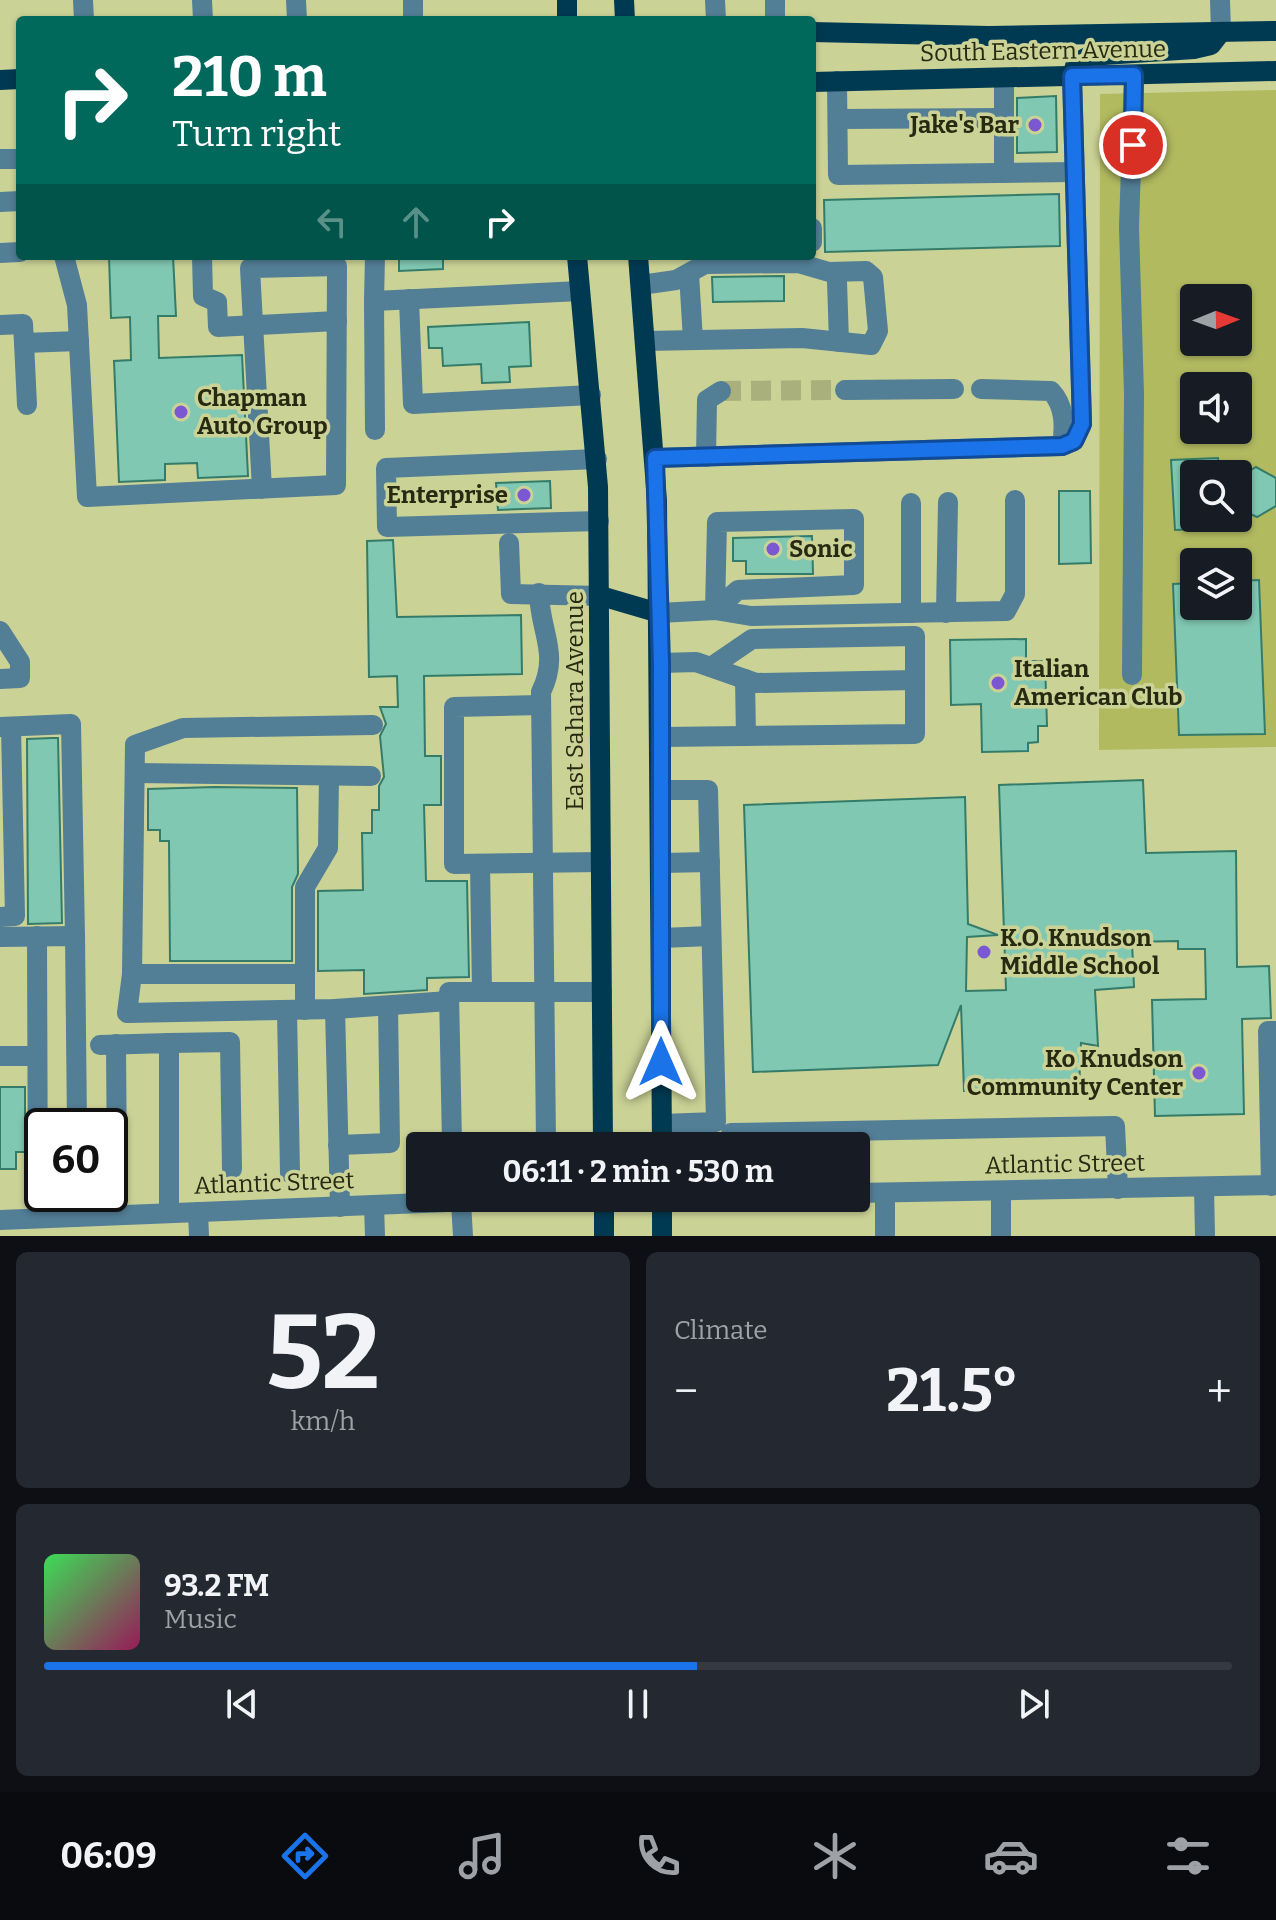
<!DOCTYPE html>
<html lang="en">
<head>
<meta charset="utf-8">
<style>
  body { margin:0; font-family:Bitter,serif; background:#242831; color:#f1f3f6; height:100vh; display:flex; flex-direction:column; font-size:30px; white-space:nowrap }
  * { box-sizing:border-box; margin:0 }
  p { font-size:26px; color:#9ea1a6 }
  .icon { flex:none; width:44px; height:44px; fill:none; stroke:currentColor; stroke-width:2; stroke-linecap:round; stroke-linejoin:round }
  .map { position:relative; height:1236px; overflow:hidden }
  .panel { display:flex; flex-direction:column; gap:16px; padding:16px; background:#0d0f14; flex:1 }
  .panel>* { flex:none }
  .banner { position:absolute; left:16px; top:16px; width:800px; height:244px; border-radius:8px; box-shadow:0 2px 6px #0004; background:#00695c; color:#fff; overflow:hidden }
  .needle { width:52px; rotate:89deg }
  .controls { position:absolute; left:1180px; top:284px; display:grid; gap:16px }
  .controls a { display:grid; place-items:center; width:72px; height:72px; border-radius:8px; background:#171b24; box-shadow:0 2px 6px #0004; font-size:40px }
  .speed { position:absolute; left:24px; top:1108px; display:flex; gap:16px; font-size:40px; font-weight:700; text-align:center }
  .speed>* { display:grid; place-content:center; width:104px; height:104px; border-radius:50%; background:#171b24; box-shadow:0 2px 6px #0004; line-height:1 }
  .speed .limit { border:4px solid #111; border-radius:12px; background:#fff; color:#111 }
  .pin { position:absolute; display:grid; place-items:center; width:68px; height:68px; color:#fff; margin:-34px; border:4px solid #fff; border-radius:50%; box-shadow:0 2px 8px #0007 }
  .me { position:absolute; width:88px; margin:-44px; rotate:0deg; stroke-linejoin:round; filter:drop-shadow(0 0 6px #0008) }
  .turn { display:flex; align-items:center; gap:28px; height:168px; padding:0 24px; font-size:36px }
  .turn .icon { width:104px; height:104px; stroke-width:2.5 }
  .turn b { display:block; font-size:56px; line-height:68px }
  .lanes { display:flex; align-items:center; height:76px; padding:0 24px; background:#0003; justify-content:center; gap:40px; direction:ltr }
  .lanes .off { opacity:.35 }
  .big { font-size:60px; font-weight:700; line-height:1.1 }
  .panel .card { flex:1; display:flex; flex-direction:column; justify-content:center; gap:12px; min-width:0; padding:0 28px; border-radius:12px; background:#242831 }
  .panel .dial { align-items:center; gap:0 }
  .dial b { font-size:104px; line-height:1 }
  .song { display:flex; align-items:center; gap:24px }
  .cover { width:96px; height:96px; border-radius:12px; background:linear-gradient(135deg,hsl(130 70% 55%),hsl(330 70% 35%)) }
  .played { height:8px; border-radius:4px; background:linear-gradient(90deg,#1a73e8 55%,#363941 55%) }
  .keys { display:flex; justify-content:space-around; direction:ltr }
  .heat { display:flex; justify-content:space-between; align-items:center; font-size:44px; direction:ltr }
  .panel .tiles { flex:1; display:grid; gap:16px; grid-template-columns:1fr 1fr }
  .card:last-child { grid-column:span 2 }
  .trip { position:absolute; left:406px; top:1132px; width:464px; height:80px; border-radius:8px; background:#171b24; box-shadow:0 2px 6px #0004; font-weight:700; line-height:80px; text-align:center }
  .menu { display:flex; height:128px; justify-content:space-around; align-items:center; background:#090b0e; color:#9ea1a6 }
  .menu .icon { width:56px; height:56px }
  .menu .on { color:#1a73e8 }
  .menu b { font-size:36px; color:#f1f3f6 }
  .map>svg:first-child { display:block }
  .green { fill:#b2ba60; fill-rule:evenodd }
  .building { fill:#80c8b2; stroke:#347c69; stroke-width:2 }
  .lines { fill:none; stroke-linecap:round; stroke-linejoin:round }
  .minor-tunnel { stroke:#aab07b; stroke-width:20; stroke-dasharray:20 10; stroke-linecap:butt }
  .minor { stroke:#527e96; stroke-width:20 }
  .major { stroke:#003a52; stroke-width:20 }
  .route-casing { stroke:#114b97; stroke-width:20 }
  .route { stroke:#1a73e8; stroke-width:14 }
  .poi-dot { fill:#7b57d1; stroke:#cbd296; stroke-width:3 }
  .labels { text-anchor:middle; stroke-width:7; stroke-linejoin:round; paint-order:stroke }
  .street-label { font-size:24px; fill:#272911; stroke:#cbd296 }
  .poi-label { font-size:24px; font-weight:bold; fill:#272911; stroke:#cbd296; text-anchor:start }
</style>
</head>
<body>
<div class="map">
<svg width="1276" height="1236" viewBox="0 0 1276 1236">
  <rect width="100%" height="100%" fill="#cbd296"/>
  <path class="green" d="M1276,90V747L1099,750L1100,94ZM1194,298H1238V342H1194ZM1194,386H1238V430H1194ZM1194,474H1238V518H1194ZM1194,562H1238V606H1194Z"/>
  <g class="building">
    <polygon points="1056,96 1057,152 1017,153 1017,98"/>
    <polygon points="1059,194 1060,246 825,252 824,200"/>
    <polygon points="109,256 173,256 176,316 158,316 159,358 242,355 248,476 198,478 197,463 165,464 165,480 119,482 114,361 131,360 130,317 111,318"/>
    <polygon points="399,256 443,256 443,269 399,271"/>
    <polygon points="784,276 784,301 713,302 712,277"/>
    <polygon points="529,322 531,366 509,367 510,382 482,383 481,364 443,366 442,348 429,348 428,327"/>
    <polygon points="1218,458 1219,474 1194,474 1194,529 1175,530 1171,460"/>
    <polygon points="1256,467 1276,478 1276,506 1257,517 1238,508 1238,478"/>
    <polygon points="550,481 551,508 498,510 496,483"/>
    <polygon points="1059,491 1090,491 1091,563 1059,564"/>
    <polygon points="812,536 813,574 746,574 746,561 733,561 733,538"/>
    <polygon points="393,540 397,617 521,615 522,674 424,676 425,756 441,756 441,805 424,805 426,881 467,881 469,977 427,978 427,990 364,994 364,970 318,971 318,891 363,890 362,833 372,833 372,810 379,810 379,786 384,777 380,736 386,724 380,707 398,707 397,676 369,677 367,541"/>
    <polygon points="1259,580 1265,734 1179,735 1173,584 1194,583 1194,606 1238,606 1238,581"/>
    <polygon points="1026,639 1026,661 1045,661 1047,726 1038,726 1038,742 1028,743 1028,751 982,752 981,704 951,705 950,640"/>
    <polygon points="52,738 58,738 62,923 28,924 27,739"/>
    <polygon points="1143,780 1146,853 1236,851 1237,967 1269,966 1271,1018 1242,1019 1244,1114 1155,1116 1152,1000 1206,999 1205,949 1178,949 1178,941 1132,942 1134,987 1095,990 1098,1046 1081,1043 1079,1089 964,1091 961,1005 938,1065 753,1072 744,805 965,797 968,924 998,935 967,937 966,991 1006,990 999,785"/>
    <polygon points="214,787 297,788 298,874 292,887 292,961 170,961 169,841 160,841 160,830 148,830 148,789"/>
    <polygon points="0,1087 25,1087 25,1152 16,1152 16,1169 0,1169"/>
  </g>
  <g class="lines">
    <polyline class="minor-tunnel" points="721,391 845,390"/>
    <g class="minor">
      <polyline points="83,0 84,20"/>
      <polyline points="202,0 203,20"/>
      <polyline points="296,0 297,20"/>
      <polyline points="413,0 413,20"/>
      <polyline points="715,0 716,20"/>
      <polyline points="1220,0 1221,32"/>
      <polyline points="775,20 775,0"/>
      <polyline points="1004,78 1004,173"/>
      <polyline points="837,81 838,175 1074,172"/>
      <polyline points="838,119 1004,118"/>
      <polyline points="0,159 20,159"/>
      <polyline points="0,202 20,201"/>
      <polyline points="812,228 812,242"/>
      <polyline points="0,253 20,252"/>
      <polyline points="64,256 77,305 87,497 336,485 337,266 250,268 262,489"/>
      <polyline points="202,256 203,296 217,302 218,327 337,321"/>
      <polyline points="375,256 374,301 580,291"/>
      <polyline points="689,274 693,340"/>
      <polyline points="837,281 839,342"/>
      <polyline points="641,285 676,280 705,264 798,263 829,272 866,271 873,277 878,331 871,345 802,338 646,341"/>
      <polyline points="409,299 413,404 591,395"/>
      <polyline points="374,301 375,430"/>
      <polyline points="0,325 23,324 24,343 79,341"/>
      <polyline points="24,343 27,405"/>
      <path d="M981,389L1051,391C1065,406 1065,426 1062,446"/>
      <polyline points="845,390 954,389"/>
      <polyline points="706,457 707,400 721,391"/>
      <polyline points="655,458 1062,446 1074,441 1082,424 1072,76"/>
      <polyline points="597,459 386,468 387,527 599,521"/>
      <polyline points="911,503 911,613"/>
      <polygon points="854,519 854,585 738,590 715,610 717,522"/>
      <polyline points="509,543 511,594 601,596"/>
      <path d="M539,593C540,633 560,653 541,692L546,1142L452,1144L449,992C500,992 551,992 602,992"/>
      <polyline points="659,613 715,610 751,616 1006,611 1015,594 1015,500"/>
      <polyline points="946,613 948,502"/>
      <polyline points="0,631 20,662 20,678 0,679"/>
      <polyline points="661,663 696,662 756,683 915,680 915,734 661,737"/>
      <polyline points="711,667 752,639 915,636 915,680"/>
      <polyline points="1132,675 1134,394 1129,227 1134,75"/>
      <polyline points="745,679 746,736"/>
      <polyline points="541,705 454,707 454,864 601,862"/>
      <polyline points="373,725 183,728 135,745 132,974 127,1013 335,1009 449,1001"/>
      <polyline points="0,727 71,724 75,936"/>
      <polyline points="135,773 371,776"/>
      <polyline points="661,790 708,790 716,1122 662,1124"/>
      <polyline points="661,863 710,862"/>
      <polyline points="480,864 482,992"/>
      <polyline points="0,917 15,916 11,727"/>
      <polyline points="37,936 38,1218"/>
      <polyline points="0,937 75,936 77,1126"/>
      <polyline points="661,938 711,936"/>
      <polyline points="132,974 305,974"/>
      <polyline points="335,1009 340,1207"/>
      <polyline points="287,1010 290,1173"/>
      <polyline points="305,1010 305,887 328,848 329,776"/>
      <polyline points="169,1043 230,1042 232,1169"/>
      <polyline points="116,1044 117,1175"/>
      <polyline points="100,1045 169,1043 169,1213"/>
      <polyline points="0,1056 37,1056"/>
      <polyline points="338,1145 390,1143 388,1006"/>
      <polyline points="731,1146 731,1133 1115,1126 1118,1189"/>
      <polyline points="1271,1186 1268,1031 1276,1031"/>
      <polyline points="1204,1187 1205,1236"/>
      <polyline points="1001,1192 1001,1236"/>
      <polyline points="856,1193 1276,1185"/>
      <polyline points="885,1193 885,1236"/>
      <polyline points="77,1194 77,1217"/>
      <polyline points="461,1202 463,1236"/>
      <polyline points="374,1205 375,1236"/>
      <polyline points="198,1212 199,1236"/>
      <polyline points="0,1220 549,1198"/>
    </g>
    <g class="major">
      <polyline points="567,0 567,20"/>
      <polyline points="624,0 625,20"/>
      <polyline points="812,32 989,36 1276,31"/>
      <polyline points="1072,76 1076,63 1089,56 1194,49 1211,45 1221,32"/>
      <polyline points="0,80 20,79"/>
      <polyline points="812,82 1276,71"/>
      <polyline points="577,256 598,487 603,1146"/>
      <polyline points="638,256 657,501 662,1146"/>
      <polyline points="601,596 659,613"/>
      <polyline points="662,1198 662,1236"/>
      <polyline points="604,1236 604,1198"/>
    </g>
  </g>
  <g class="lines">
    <defs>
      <polyline id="route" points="661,1062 661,663 655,458 1062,446 1074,441 1082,424 1072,76 1134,75 1133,145"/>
    </defs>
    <use href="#route" class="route-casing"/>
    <use href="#route" class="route"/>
  </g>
  <g class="poi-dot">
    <circle cx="1035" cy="125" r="8"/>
    <circle cx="181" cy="412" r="8"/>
    <circle cx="524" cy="495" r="8"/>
    <circle cx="773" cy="549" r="8"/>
    <circle cx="998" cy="683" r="8"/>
    <circle cx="984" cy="952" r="8"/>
    <circle cx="1199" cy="1073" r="8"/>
  </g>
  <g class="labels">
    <g class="street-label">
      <text transform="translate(1043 51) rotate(-1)" y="8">South Eastern Avenue</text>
      <text transform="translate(575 701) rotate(-90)" y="8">East Sahara Avenue</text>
      <text transform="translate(1065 1164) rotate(-1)" y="8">Atlantic Street</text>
      <text transform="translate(274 1183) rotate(-2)" y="8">Atlantic Street</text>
    </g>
    <g class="poi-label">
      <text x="1019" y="133" text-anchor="end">Jake's Bar</text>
      <text x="197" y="406">Chapman<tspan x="197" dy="28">Auto Group</tspan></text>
      <text x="508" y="503" text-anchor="end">Enterprise</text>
      <text x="789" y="557">Sonic</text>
      <text x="1014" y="677">Italian<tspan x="1014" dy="28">American Club</tspan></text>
      <text x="1000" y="946">K.O. Knudson<tspan x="1000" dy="28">Middle School</tspan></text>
      <text x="1183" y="1067" text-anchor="end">Ko Knudson<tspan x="1183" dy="28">Community Center</tspan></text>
    </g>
  </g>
</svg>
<div class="controls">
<a><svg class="needle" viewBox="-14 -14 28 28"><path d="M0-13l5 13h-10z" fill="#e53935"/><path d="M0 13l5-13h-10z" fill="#9ea1a6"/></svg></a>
<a><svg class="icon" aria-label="sound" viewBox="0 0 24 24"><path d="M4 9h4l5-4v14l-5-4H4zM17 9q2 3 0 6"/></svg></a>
<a><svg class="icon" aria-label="search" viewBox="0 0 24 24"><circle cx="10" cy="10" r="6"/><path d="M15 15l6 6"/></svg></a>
<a><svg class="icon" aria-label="layers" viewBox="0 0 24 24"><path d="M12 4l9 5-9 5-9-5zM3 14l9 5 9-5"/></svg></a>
</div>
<div class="speed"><div class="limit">60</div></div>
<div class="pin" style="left:1133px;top:145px;background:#d93025"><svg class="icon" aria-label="arrive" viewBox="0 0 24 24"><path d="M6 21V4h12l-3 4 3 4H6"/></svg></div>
<svg class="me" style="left:661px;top:1062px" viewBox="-20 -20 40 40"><path d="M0-17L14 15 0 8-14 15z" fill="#1a73e8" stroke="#fff" stroke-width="4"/></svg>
<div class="trip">06:11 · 2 min · 530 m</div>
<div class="banner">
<div class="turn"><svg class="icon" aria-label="right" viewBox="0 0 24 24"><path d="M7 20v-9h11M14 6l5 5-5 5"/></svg><div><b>210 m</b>Turn right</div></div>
<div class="lanes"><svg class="icon off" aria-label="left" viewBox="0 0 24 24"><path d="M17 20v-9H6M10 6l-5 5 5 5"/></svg><svg class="icon off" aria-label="ahead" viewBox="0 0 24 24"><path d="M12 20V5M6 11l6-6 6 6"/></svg><svg class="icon" aria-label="right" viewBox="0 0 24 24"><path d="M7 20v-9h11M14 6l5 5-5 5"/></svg></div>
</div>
</div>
<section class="panel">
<div class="tiles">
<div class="card dial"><b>52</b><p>km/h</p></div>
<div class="card"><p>Climate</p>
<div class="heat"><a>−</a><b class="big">21.5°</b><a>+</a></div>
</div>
<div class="card">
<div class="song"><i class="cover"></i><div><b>93.2 FM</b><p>Music</p></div></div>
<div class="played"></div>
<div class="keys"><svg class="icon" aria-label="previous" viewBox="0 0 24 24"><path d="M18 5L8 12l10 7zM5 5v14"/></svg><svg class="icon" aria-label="pause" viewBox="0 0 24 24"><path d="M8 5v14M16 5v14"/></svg><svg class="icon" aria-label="next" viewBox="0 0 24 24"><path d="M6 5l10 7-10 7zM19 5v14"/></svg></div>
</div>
</div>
</section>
<nav class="menu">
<b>06:09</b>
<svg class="icon on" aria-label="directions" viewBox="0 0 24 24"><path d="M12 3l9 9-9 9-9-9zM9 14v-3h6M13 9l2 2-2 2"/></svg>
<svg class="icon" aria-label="music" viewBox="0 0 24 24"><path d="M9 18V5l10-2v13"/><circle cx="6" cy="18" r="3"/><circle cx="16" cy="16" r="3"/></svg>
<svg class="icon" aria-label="phone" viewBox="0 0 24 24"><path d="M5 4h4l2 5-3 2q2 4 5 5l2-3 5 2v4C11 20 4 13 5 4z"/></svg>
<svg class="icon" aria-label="climate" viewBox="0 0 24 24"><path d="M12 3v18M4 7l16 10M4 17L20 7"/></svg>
<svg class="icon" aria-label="car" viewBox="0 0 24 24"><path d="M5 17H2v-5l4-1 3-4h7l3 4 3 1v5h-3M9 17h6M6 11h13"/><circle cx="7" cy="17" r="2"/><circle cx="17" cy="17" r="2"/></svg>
<svg class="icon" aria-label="filters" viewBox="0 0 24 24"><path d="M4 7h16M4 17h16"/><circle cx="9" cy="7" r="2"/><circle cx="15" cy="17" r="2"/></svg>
</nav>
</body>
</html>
